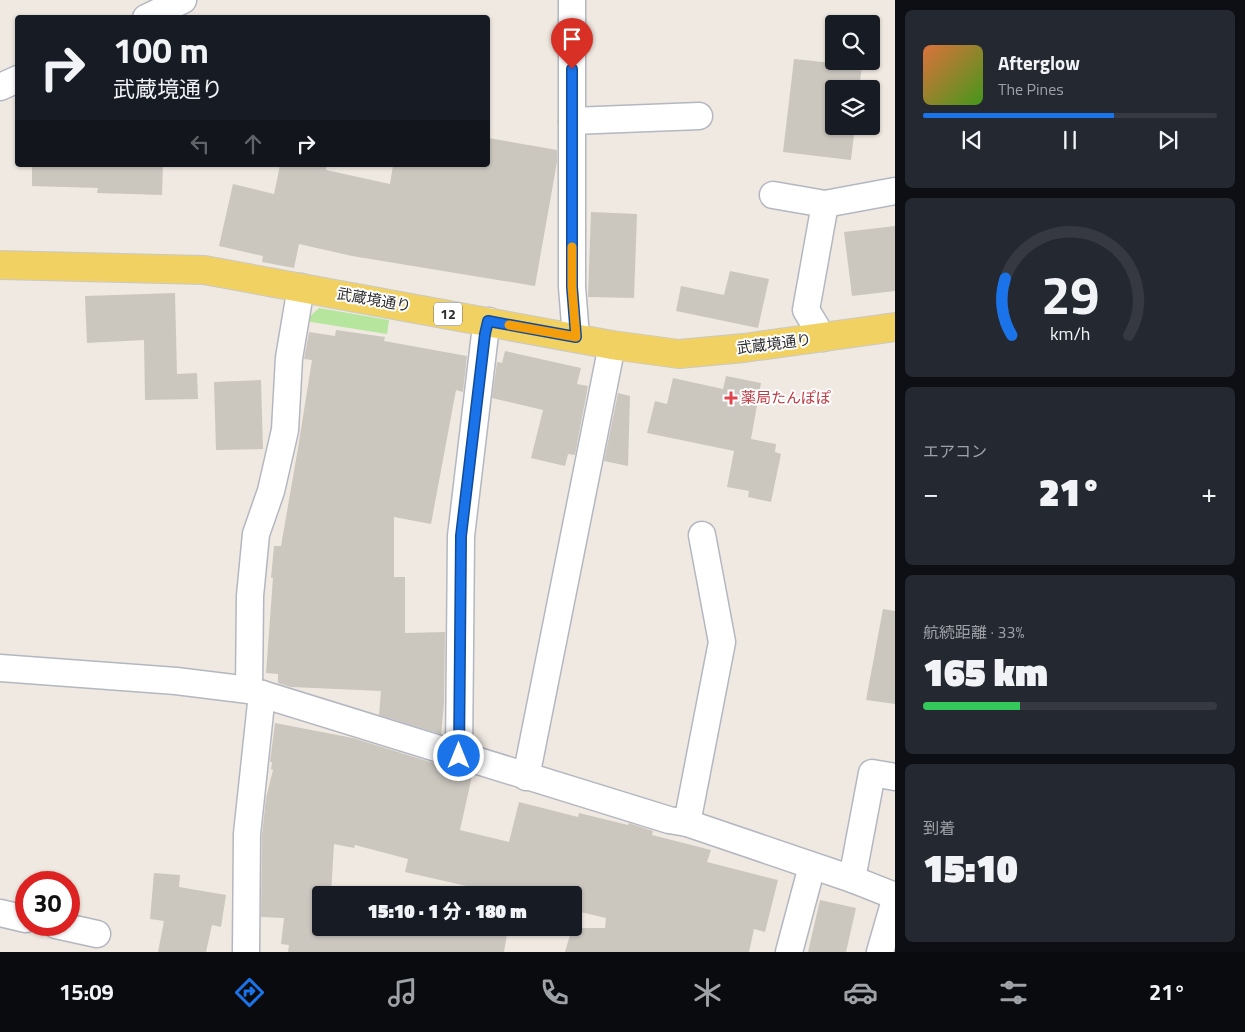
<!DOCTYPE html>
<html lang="ja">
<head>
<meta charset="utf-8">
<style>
  body { margin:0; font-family:"Titillium Web","Noto Sans JP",sans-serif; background:#242831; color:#f1f3f6; height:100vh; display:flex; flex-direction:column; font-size:19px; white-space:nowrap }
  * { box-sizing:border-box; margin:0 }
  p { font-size:16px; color:#9ea1a6 }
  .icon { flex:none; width:28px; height:28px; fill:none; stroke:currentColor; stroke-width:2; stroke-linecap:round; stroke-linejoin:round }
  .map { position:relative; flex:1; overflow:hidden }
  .details { display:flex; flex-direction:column; gap:10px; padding:10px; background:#0d0f14; width:350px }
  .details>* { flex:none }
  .hud { position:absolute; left:15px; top:15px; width:475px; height:152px; border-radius:5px; box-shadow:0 1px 4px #0004; background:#171b24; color:#f1f3f6; overflow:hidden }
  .tools { position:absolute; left:825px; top:15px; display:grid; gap:10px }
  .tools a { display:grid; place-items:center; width:55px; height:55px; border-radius:5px; background:#171b24; box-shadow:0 1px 4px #0004; font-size:25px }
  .speed { position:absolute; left:15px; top:871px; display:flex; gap:10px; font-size:25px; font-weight:700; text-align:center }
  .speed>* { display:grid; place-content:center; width:65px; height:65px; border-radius:50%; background:#171b24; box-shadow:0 1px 4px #0004; line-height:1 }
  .speed .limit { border:8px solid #d22; background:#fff; color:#111 }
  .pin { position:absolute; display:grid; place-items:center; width:42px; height:42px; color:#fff; margin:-51px -21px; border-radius:50% 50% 50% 0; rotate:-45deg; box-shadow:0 0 5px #0007 }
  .pin .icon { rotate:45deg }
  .me { position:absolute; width:55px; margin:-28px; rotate:0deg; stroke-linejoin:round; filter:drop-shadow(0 0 4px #0008) }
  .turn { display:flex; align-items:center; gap:18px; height:105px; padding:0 15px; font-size:22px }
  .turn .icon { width:65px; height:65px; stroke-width:2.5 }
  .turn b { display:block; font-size:35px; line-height:42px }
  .lanes { display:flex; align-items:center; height:48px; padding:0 15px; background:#0003; justify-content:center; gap:25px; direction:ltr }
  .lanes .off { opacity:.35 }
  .big { font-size:38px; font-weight:800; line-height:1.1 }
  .details .card { flex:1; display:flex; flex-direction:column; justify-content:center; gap:8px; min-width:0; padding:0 18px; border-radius:8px; background:#242831 }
  .details .dial { align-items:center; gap:0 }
  .dial svg { height:130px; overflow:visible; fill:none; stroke:#363941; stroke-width:7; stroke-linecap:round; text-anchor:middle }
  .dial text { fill:#f1f3f6; stroke:none }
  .song { display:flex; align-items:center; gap:15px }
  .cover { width:60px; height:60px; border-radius:8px; background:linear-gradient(135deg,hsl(20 70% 55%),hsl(100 70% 35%)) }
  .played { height:5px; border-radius:2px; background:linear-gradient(90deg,#1a73e8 65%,#363941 65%) }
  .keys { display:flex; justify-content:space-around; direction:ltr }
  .heat { display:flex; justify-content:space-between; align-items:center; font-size:28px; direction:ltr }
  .charge { height:8px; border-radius:4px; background:linear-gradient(90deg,#34c759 33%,#363941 0) }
  .trip { position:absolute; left:312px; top:886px; width:270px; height:50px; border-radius:5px; background:#171b24; box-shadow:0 1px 4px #0004; font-weight:800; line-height:50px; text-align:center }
  .tabs { display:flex; height:80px; justify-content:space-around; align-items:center; background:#090b0e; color:#9ea1a6 }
  .tabs .icon { width:35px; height:35px }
  .tabs .selected { color:#1a73e8 }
  .tabs b { font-size:22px; color:#f1f3f6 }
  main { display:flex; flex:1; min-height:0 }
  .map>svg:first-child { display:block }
  .green { fill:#b6e59e }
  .building { fill:#cbc7bf }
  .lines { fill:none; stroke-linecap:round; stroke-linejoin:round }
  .minor-casing { stroke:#b4b7c1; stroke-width:29 }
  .primary-casing { stroke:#c9c9c9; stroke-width:30 }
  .minor { stroke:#fff; stroke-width:26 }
  .primary { stroke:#f2d163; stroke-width:28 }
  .route-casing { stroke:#114b97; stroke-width:12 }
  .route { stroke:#1a73e8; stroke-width:9 }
  .slow { stroke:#f59e0b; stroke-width:9 }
  .health-dot { fill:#e0444e; stroke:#fff; stroke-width:2 }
  .labels { text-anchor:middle; stroke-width:4; stroke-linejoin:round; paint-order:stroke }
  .shield { fill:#fff; stroke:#6d6d6d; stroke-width:1 }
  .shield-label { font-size:14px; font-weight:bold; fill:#2e2e2e }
  .street-label { font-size:15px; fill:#2e2e2e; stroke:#fff }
  .health-label { font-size:15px; fill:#be3a42; stroke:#fff; text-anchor:start }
</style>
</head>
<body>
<main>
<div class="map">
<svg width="895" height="952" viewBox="0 0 895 952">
  <rect width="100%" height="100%" fill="#efe9e1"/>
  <polygon class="green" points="319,308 389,320 387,334 305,321"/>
  <g class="building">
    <polygon points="794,59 862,66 859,89 834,89 834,126 855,126 851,160 783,152"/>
    <polygon points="488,138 557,150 557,162 535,286 352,256 299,244 294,268 262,262 263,256 219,246 233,184 274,194 280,165 327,165 326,170 390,184 393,165 488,165"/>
    <polygon points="32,165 163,165 162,195 97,193 98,188 32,186"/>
    <polygon points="591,212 637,214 634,298 588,297"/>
    <polygon points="895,226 895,291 852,296 844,232"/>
    <polygon points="730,271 769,279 758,328 676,311 681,286 724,295"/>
    <polygon points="175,293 177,374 197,373 198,399 145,400 144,340 87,343 85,296"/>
    <polygon points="336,330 385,337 384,341 467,356 463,392 456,390 431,524 394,517 394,577 405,577 405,633 445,632 444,704 441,734 379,715 381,691 291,687 278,683 278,674 266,673 273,578 271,578 274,546 281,546 298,448 312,360 304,359 309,332 335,336"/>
    <polygon points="505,351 581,368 577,384 588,386 575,455 568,454 565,466 531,458 543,410 492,398 497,362 502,363"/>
    <polygon points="726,376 761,383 751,439 776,444 775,452 781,454 771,502 748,497 749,491 727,487 734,451 647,433 655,401 667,404 673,378 723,389"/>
    <polygon points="261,380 263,449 216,450 214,382"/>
    <polygon points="618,393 630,396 628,466 604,461"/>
    <polygon points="883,609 895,611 895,704 866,700"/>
    <polygon points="275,723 353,738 437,764 437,768 472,776 460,830 509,842 519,802 578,817 579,813 628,825 629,823 653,831 652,835 711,850 707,862 778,880 765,932 754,929 749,952 565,952 572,928 605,928 606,918 576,911 580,895 506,895 405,872 408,859 355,845 354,848 334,844 331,895 321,895 321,928 508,928 504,952 288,952 289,945 281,944 284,918 261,917 262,835 266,798 273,770 271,769 272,762 270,762"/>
    <polygon points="154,873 180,875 179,887 226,895 221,927 212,925 206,952 158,952 164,921 150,919"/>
    <polygon points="820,900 856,908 846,952 808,952"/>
  </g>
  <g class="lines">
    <defs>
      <g id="minor">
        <polyline points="572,0 572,287 576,337"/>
        <polyline points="146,18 183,0"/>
        <polyline points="0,87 18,79"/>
        <polyline points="572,121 699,116"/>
        <polyline points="773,195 825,204 895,191"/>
        <polyline points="823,338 806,310 825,204"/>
        <polyline points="0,668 176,681 249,690 669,820 687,823 852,879 895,896"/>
        <polyline points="249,690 250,596 256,534 271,491 285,430 289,358 301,287"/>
        <polyline points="459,755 461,536 485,334 489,321"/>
        <polyline points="526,777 612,345"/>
        <polyline points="687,823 722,642 702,535"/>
        <polyline points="852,879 872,773 895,777"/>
        <polyline points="0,913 26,919"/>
        <polyline points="56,925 97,934"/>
        <polyline points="246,952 247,834 262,694"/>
        <polyline points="789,952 812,866"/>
        <polyline points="880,952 895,900"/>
      </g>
      <polyline id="primary" points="0,265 204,270 612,345 679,354 744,348 895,327"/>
    </defs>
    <use href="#minor" class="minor-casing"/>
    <use href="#primary" class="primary-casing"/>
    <use href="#minor" class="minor"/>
    <use href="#primary" class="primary"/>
  </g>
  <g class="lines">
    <defs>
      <polyline id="route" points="459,756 461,536 485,334 488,321 576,337 572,287 572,69"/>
    </defs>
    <use href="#route" class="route-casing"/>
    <use href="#route" class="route"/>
    <polyline class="slow" points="509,325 576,337 572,287 572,247"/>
  </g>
  <path class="health-dot" d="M728.5 390.5h5v5h5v5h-5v5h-5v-5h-5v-5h5z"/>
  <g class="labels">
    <rect class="shield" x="434" y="302.5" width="28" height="23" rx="4"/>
    <g class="shield-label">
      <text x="448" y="319">12</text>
    </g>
    <g class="street-label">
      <text transform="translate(374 300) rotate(10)" y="5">武蔵境通り</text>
      <text transform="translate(774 344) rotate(-7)" y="5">武蔵境通り</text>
    </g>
    <g class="health-label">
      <text x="741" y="403">薬局たんぽぽ</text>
    </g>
  </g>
</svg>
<div class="tools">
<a><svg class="icon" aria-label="search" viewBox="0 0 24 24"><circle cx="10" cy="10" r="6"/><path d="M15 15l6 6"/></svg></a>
<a><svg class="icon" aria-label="layers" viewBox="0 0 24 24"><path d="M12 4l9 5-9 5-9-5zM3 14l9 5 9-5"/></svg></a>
</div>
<div class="speed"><div class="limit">30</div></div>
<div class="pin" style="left:572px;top:69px;background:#d93025"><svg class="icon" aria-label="arrive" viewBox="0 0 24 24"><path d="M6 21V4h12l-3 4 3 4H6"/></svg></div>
<svg class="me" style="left:459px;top:756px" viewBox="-20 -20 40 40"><circle r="17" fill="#1a73e8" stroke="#fff" stroke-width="3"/><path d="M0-11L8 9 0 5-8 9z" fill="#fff"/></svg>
<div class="trip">15:10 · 1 分 · 180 m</div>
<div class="hud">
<div class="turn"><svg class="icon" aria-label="right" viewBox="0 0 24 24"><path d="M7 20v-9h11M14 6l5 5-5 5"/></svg><div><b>100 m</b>武蔵境通り</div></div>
<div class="lanes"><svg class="icon off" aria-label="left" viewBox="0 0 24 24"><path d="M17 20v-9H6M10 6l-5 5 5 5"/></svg><svg class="icon off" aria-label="ahead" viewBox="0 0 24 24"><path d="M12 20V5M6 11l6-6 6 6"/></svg><svg class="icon" aria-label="right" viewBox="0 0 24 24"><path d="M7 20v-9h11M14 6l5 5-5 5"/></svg></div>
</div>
</div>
<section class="details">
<div class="card">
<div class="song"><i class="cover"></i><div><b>Afterglow</b><p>The Pines</p></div></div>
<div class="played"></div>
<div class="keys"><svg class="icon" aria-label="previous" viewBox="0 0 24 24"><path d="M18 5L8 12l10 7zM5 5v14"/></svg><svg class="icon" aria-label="pause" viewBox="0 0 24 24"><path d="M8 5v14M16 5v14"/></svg><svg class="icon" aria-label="next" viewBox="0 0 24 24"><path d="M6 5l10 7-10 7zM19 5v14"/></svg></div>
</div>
<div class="card dial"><svg viewBox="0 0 100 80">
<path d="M14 69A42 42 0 1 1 86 69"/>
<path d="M14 69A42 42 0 0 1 10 34" stroke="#1a73e8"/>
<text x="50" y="56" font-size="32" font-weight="700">29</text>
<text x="50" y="72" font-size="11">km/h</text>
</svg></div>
<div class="card"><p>エアコン</p>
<div class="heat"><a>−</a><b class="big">21°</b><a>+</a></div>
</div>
<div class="card"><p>航続距離 · 33%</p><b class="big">165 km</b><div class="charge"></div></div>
<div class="card"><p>到着</p><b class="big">15:10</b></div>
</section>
</main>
<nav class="tabs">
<b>15:09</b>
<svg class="icon selected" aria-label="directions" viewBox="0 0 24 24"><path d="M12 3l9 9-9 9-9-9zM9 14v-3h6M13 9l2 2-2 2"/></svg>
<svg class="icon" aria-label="music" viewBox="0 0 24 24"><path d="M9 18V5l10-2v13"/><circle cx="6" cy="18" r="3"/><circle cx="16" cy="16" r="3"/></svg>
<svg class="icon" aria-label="phone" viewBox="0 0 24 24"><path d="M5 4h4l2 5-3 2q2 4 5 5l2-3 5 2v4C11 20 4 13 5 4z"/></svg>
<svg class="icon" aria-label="climate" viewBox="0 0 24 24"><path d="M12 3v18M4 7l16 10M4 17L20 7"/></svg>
<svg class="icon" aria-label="car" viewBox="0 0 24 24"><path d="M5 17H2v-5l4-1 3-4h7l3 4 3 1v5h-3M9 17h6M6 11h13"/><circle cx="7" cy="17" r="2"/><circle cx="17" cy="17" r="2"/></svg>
<svg class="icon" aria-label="filters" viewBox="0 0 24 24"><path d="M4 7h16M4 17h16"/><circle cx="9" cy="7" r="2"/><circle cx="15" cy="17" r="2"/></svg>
<b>21°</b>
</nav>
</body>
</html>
